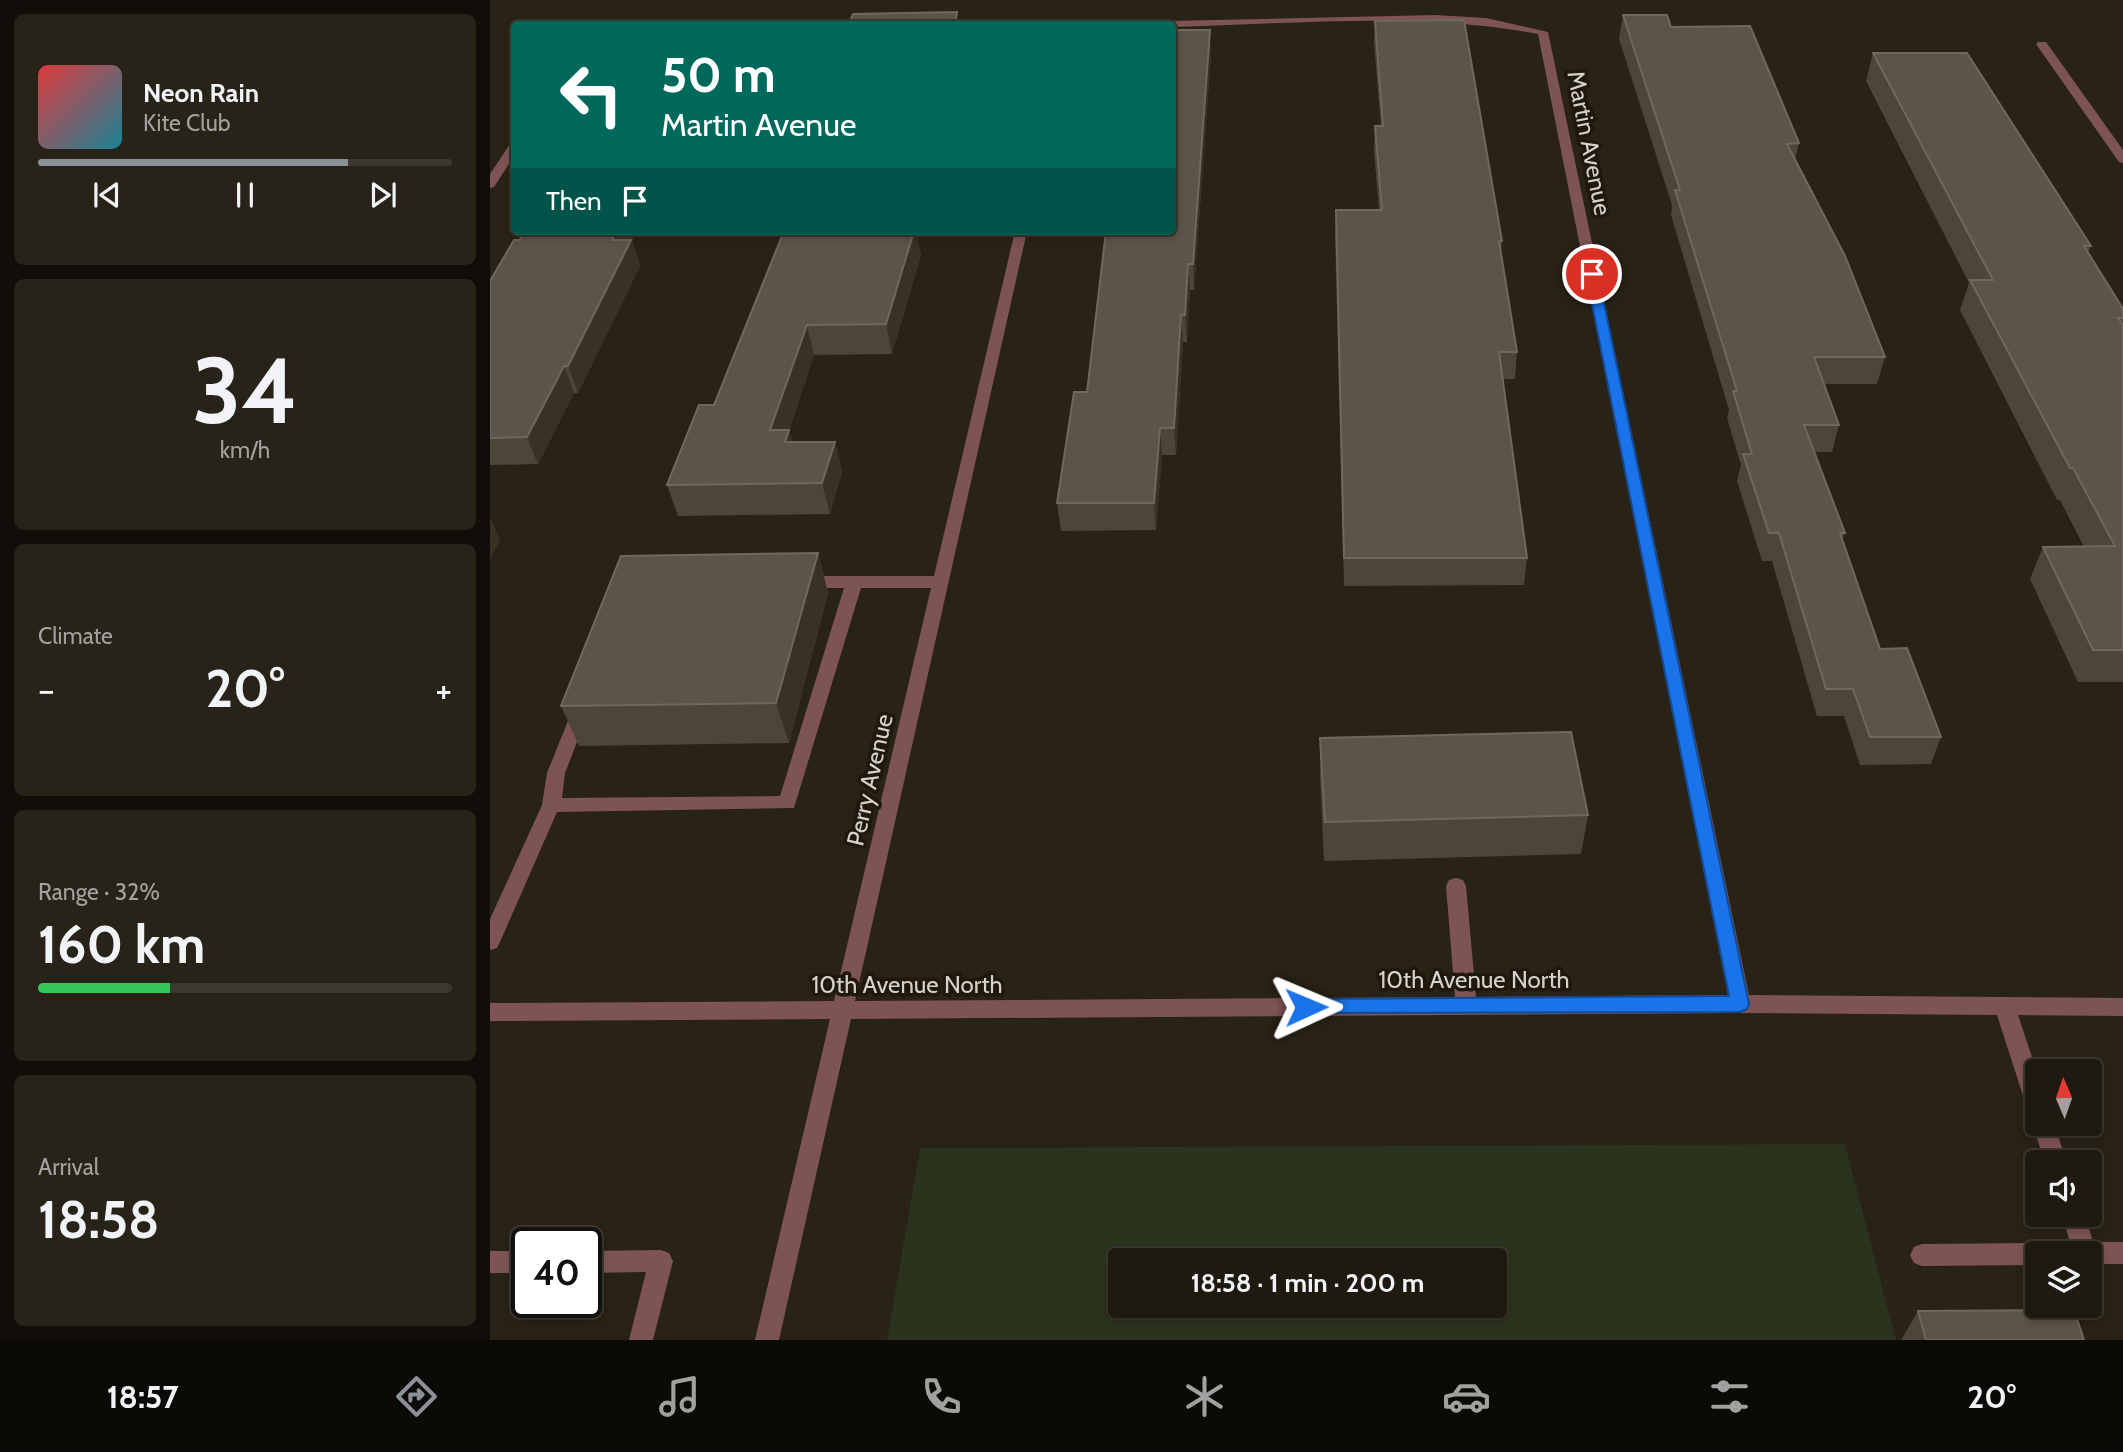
<!DOCTYPE html>
<html lang="en">
<head>
<meta charset="utf-8">
<style>
  body { margin:0; font-family:Cabin,sans-serif; background:#272319; color:#f1f3f6; height:100vh; display:flex; flex-direction:column; font-size:26px; white-space:nowrap }
  * { box-sizing:border-box; margin:0 }
  p { font-size:23px; color:#a1a19f }
  .icon { flex:none; width:38px; height:38px; fill:none; stroke:currentColor; stroke-width:2; stroke-linecap:round; stroke-linejoin:round }
  .map { position:relative; flex:1; overflow:hidden }
  .sheet { display:flex; flex-direction:column; gap:14px; padding:14px; background:#110e09; width:490px }
  .sheet>* { flex:none }
  .top-card { position:absolute; left:21px; top:21px; width:665px; height:214px; border-radius:7px; box-shadow:0 4px 10px #0003,0 0 0 2px #3c3830; background:#00695c; color:#fff; overflow:hidden }
  .needle { width:46px; rotate:358deg }
  .tools { position:absolute; left:1535px; top:1059px; display:grid; gap:14px }
  .tools a { display:grid; place-items:center; width:77px; height:77px; border-radius:7px; background:#1f1a10; box-shadow:0 4px 10px #0003,0 0 0 2px #3c3830; font-size:35px }
  .speed { position:absolute; left:21px; top:1227px; display:flex; gap:14px; font-size:35px; font-weight:700; text-align:center }
  .speed>* { display:grid; place-content:center; width:91px; height:91px; border-radius:50%; background:#1f1a10; box-shadow:0 4px 10px #0003,0 0 0 2px #3c3830; line-height:1 }
  .speed .limit { border:4px solid #111; border-radius:10px; background:#fff; color:#111 }
  .pin { position:absolute; display:grid; place-items:center; width:60px; height:60px; color:#fff; margin:-30px; border:4px solid #fff; border-radius:50%; box-shadow:0 2px 7px #0007 }
  .me { position:absolute; width:77px; margin:-38px; rotate:89deg; stroke-linejoin:round; filter:drop-shadow(0 0 5px #0008) }
  .turn { display:flex; align-items:center; gap:24px; height:147px; padding:0 35px; font-size:32px }
  .turn .icon { width:91px; height:91px; stroke-width:2.5 }
  .turn b { display:block; font-size:49px; line-height:60px }
  .then { display:flex; align-items:center; height:66px; padding:0 35px; background:#0003; gap:14px; font-size:26px }
  .big { font-size:52px; font-weight:700; line-height:1.1 }
  .sheet .widget { flex:1; display:flex; flex-direction:column; justify-content:center; gap:10px; min-width:0; padding:0 24px; border-radius:10px; background:#272319 }
  .sheet .dial { align-items:center; gap:0 }
  .dial b { font-size:91px; line-height:1 }
  .song { display:flex; align-items:center; gap:21px }
  .cover { width:84px; height:84px; border-radius:10px; background:linear-gradient(135deg,hsl(0 70% 55%),hsl(190 70% 35%)) }
  .played { height:7px; border-radius:4px; background:linear-gradient(90deg,#8c9099 75%,#3c3830 75%) }
  .keys { display:flex; justify-content:space-around; direction:ltr }
  .heat { display:flex; justify-content:space-between; align-items:center; font-size:38px; direction:ltr }
  .charge { height:10px; border-radius:5px; background:linear-gradient(90deg,#34c759 32%,#3c3830 0) }
  .trip { position:absolute; left:618px; top:1248px; width:399px; height:70px; border-radius:7px; background:#1f1a10; box-shadow:0 4px 10px #0003,0 0 0 2px #3c3830; font-weight:700; line-height:70px; text-align:center }
  .tab-bar { display:flex; height:112px; justify-content:space-around; align-items:center; background:#0c0a06; color:#a1a19f }
  .tab-bar .icon { width:49px; height:49px }
  .tab-bar .selected { color:#8c9099 }
  .tab-bar b { font-size:32px; color:#f1f3f6 }
  main { display:flex; flex:1; min-height:0 }
  .map>svg:first-child { display:block }
  .green { fill:#29331d; fill-rule:evenodd }
  .lines { fill:none; stroke-linecap:round; stroke-linejoin:round }
  .minor { fill:#7e5354; fill-rule:evenodd }
  .wall { fill:#4c4639 }
  .shaded-wall { fill:#383124 }
  .building { fill:#5b5449; stroke:#6e685d; stroke-width:2 }
  .route { fill:#1a73e8; stroke:#114b97; stroke-width:2 }
  .labels { text-anchor:middle; stroke-width:7; stroke-linejoin:round; paint-order:stroke }
  .street-label { font-size:24px; fill:#d6d1ca; stroke:#1f180c }
</style>
</head>
<body>
<main>
<section class="sheet">
<div class="widget">
<div class="song"><i class="cover"></i><div><b>Neon Rain</b><p>Kite Club</p></div></div>
<div class="played"></div>
<div class="keys"><svg class="icon" aria-label="previous" viewBox="0 0 24 24"><path d="M18 5L8 12l10 7zM5 5v14"/></svg><svg class="icon" aria-label="pause" viewBox="0 0 24 24"><path d="M8 5v14M16 5v14"/></svg><svg class="icon" aria-label="next" viewBox="0 0 24 24"><path d="M6 5l10 7-10 7zM19 5v14"/></svg></div>
</div>
<div class="widget dial"><b>34</b><p>km/h</p></div>
<div class="widget"><p>Climate</p>
<div class="heat"><a>−</a><b class="big">20°</b><a>+</a></div>
</div>
<div class="widget"><p>Range · 32%</p><b class="big">160 km</b><div class="charge"></div></div>
<div class="widget"><p>Arrival</p><b class="big">18:58</b></div>
</section>
<div class="map">
<svg width="1633" height="1340" viewBox="0 0 1633 1340">
  <rect width="100%" height="100%" fill="#292216"/>
  <path class="green" d="M1355,1144L1406,1340H397L430,1148ZM630,1260H1004V1306H630Z"/>
  <g class="lines">
    <g class="minor">
      <path d="M945,15L996,18L1058,32L1259,995L1633,998V1016L1528,1015L1547,1072V1115L1539,1112L1536,1105L1507,1015L1250,1013L361,1019L289,1340H265L340,1019L0,1021V1003L344,1001L441,588H371L304,808L67,812L10,942L7,948L0,950V919L52,805L57,773L84,706H96L99,711L75,773L72,798L290,796L354,588H314L306,582L314,576H444L525,231H537L365,1001L965,997L956,886L959,880L966,878L973,880L976,886L986,997L1238,995L1048,34C929,11 804,24 682,27V24H673L678,21Z"/>
      <polygon points="1548,42 1556,42 1633,150 1633,163 1629,162 1546,44"/>
      <polygon points="24,143 24,156 4,187 0,188 0,174 20,144"/>
      <polygon points="1547,1116 1547,1124 1564,1124 1577,1162 1555,1162 1542,1124"/>
      <polygon points="1572,1214 1595,1214 1603,1242 1633,1242 1633,1264 1600,1264 1600,1253 1583,1253"/>
      <polygon points="1547,1243 1555,1246 1558,1253 1547,1253 1547,1265 1432,1266 1424,1263 1420,1255 1424,1247 1432,1244"/>
      <polygon points="171,1250 179,1253 183,1261 163,1340 139,1340 156,1272 96,1273 96,1251"/>
      <rect x="0" y="1251" width="37" height="22"/>
    </g>
  </g>
  <g class="wall">
    <polygon points="1133,15 1181,27 1309,143 1305,160 1395,357 1387,384 1334,384 1349,425 1342,452 1324,452 1355,533 1352,540 1390,649 1451,737 1441,764 1370,765 1354,716 1327,716 1282,561 1272,561 1247,481 1251,465 1237,418 1239,410 1181,215 1182,205 1129,39"/>
    <polygon points="885,21 1012,241 1011,254 1027,352 1025,379 1013,379 1037,558 1034,585 854,586 845,236 846,210 889,210 884,151 885,126 891,126 884,44"/>
    <polygon points="1383,53 1601,246 1598,253 1633,309 1633,682 1588,682 1540,579 1553,547 1594,547 1570,500 1567,500 1470,310 1479,283 1376,81"/>
    <polygon points="721,54 704,290 700,290 697,342 693,342 686,455 672,455 666,530 571,531 567,503 597,392"/>
    <polygon points="35,231 147,231 142,242 150,266 88,393 84,393 48,464 0,465 0,281 30,240"/>
    <polygon points="294,231 426,231 431,255 402,354 324,355 299,431 302,442 345,442 352,472 340,514 188,516 177,485 224,405"/>
    <polygon points="328,553 338,593 299,743 89,746 71,706"/>
    <polygon points="830,738 1098,815 1091,854 834,861 830,778"/>
    <polygon points="1428,1311 1594,1340 1411,1340"/>
  </g>
  <g class="shaded-wall">
    <polygon points="467,12 469,24 465,24"/>
    <polygon points="720,30 721,54 704,290 703,264"/>
    <polygon points="126,231 147,231 142,242 150,266 88,393 78,366 122,240"/>
    <polygon points="424,231 426,231 431,255 402,354 396,324"/>
    <polygon points="698,264 700,290 697,342 695,315"/>
    <polygon points="691,315 693,342 686,455 684,428"/>
    <polygon points="317,325 324,355 299,431 307,461 280,430"/>
    <polygon points="74,366 84,393 48,464 37,437"/>
    <polygon points="670,428 672,455 666,530 664,503"/>
    <polygon points="345,442 352,472 340,514 332,483"/>
    <polygon points="0,517 10,540 0,560"/>
    <polygon points="328,553 338,593 299,743 286,703"/>
  </g>
  <g class="building">
    <polygon points="467,12 465,24 359,24 363,14"/>
    <polygon points="1133,15 1177,15 1181,27 1260,26 1309,143 1297,144 1355,256 1395,357 1324,357 1349,425 1314,425 1355,533 1350,533 1390,649 1417,648 1451,737 1380,737 1363,689 1336,689 1289,533 1279,533 1253,454 1262,454 1243,391 1247,391 1185,190 1190,190"/>
    <polygon points="974,20 1012,241 1009,241 1027,352 1009,352 1037,558 854,558 846,210 892,210 885,126 893,126 885,21"/>
    <polygon points="682,30 720,30 703,264 698,264 695,315 691,315 684,428 670,428 664,503 567,503 584,392 597,392 616,231 682,231"/>
    <polygon points="1383,53 1477,53 1601,246 1594,246 1633,309 1633,318 1628,318 1633,325 1633,650 1603,650 1553,547 1625,546 1583,468 1580,468 1480,280 1503,280"/>
    <polygon points="35,231 126,231 122,240 141,240 78,366 74,366 37,437 0,438 0,281 24,240 30,240"/>
    <polygon points="294,231 424,231 396,324 317,325 280,430 299,430 295,442 345,442 332,483 177,485 209,405 224,405"/>
    <polygon points="328,553 286,703 71,706 131,556"/>
    <polygon points="1081,732 1098,815 835,822 830,738"/>
    <polygon points="1584,1310 1594,1340 1436,1340 1428,1311"/>
  </g>
  <polygon class="route" points="1102,270 1108,274 1259,1004 1257,1009 1250,1012 809,1013 807,1007 809,1002 816,999 1239,996 1096,274"/>
  <g class="labels">
    <g class="street-label">
      <text transform="translate(1099 143) rotate(79)" y="8">Martin Avenue</text>
      <text transform="translate(380 780) rotate(-77)" y="8">Perry Avenue</text>
      <text x="984" y="988">10th Avenue North</text>
      <text x="417" y="993">10th Avenue North</text>
    </g>
  </g>
</svg>
<div class="tools">
<a><svg class="needle" viewBox="-14 -14 28 28"><path d="M0-13l5 13h-10z" fill="#e53935"/><path d="M0 13l5-13h-10z" fill="#a1a19f"/></svg></a>
<a><svg class="icon" aria-label="sound" viewBox="0 0 24 24"><path d="M4 9h4l5-4v14l-5-4H4zM17 9q2 3 0 6"/></svg></a>
<a><svg class="icon" aria-label="layers" viewBox="0 0 24 24"><path d="M12 4l9 5-9 5-9-5zM3 14l9 5 9-5"/></svg></a>
</div>
<div class="speed"><div class="limit">40</div></div>
<div class="pin" style="left:1102px;top:274px;background:#d93025"><svg class="icon" aria-label="arrive" viewBox="0 0 24 24"><path d="M6 21V4h12l-3 4 3 4H6"/></svg></div>
<svg class="me" style="left:816px;top:1007px" viewBox="-20 -20 40 40"><path d="M0-17L14 15 0 8-14 15z" fill="#1a73e8" stroke="#fff" stroke-width="4"/></svg>
<div class="trip">18:58 · 1 min · 200 m</div>
<div class="top-card">
<div class="turn"><svg class="icon" aria-label="left" viewBox="0 0 24 24"><path d="M17 20v-9H6M10 6l-5 5 5 5"/></svg><div><b>50 m</b>Martin Avenue</div></div>
<div class="then">Then<svg class="icon" aria-label="arrive" viewBox="0 0 24 24"><path d="M6 21V4h12l-3 4 3 4H6"/></svg></div>
</div>
</div>
</main>
<nav class="tab-bar">
<b>18:57</b>
<svg class="icon selected" aria-label="directions" viewBox="0 0 24 24"><path d="M12 3l9 9-9 9-9-9zM9 14v-3h6M13 9l2 2-2 2"/></svg>
<svg class="icon" aria-label="music" viewBox="0 0 24 24"><path d="M9 18V5l10-2v13"/><circle cx="6" cy="18" r="3"/><circle cx="16" cy="16" r="3"/></svg>
<svg class="icon" aria-label="phone" viewBox="0 0 24 24"><path d="M5 4h4l2 5-3 2q2 4 5 5l2-3 5 2v4C11 20 4 13 5 4z"/></svg>
<svg class="icon" aria-label="climate" viewBox="0 0 24 24"><path d="M12 3v18M4 7l16 10M4 17L20 7"/></svg>
<svg class="icon" aria-label="car" viewBox="0 0 24 24"><path d="M5 17H2v-5l4-1 3-4h7l3 4 3 1v5h-3M9 17h6M6 11h13"/><circle cx="7" cy="17" r="2"/><circle cx="17" cy="17" r="2"/></svg>
<svg class="icon" aria-label="filters" viewBox="0 0 24 24"><path d="M4 7h16M4 17h16"/><circle cx="9" cy="7" r="2"/><circle cx="15" cy="17" r="2"/></svg>
<b>20°</b>
</nav>
</body>
</html>
